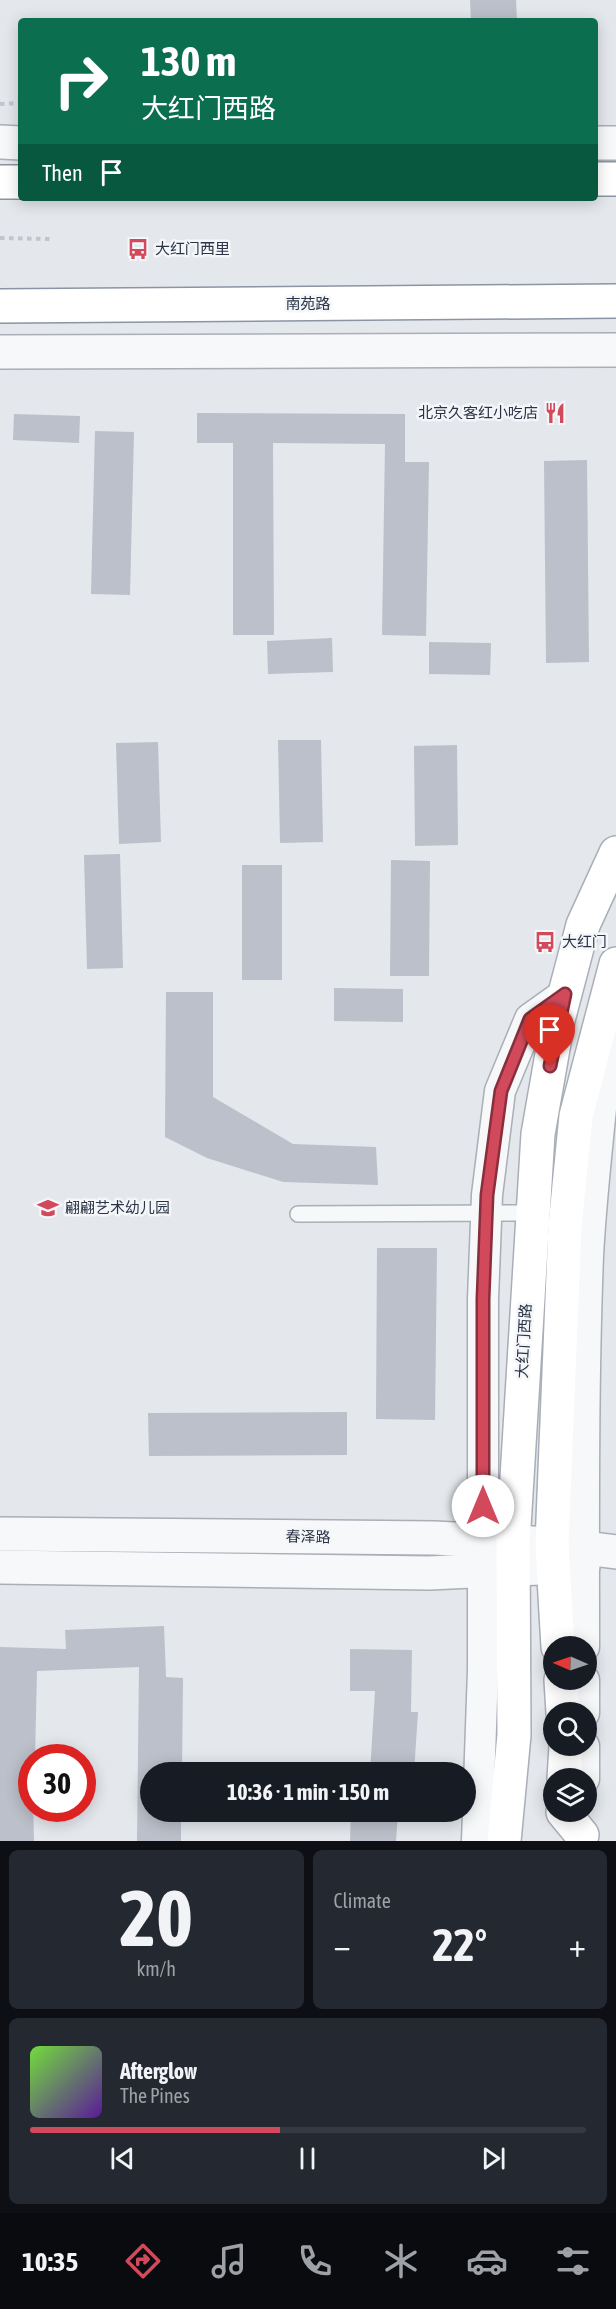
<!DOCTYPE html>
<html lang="en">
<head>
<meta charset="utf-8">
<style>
  body { margin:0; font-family:"Asap Condensed","Noto Sans SC",sans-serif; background:#242831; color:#f1f3f6; height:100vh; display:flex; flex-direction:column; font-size:22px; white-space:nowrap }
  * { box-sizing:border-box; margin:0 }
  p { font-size:20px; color:#9ea1a6 }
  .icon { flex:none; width:33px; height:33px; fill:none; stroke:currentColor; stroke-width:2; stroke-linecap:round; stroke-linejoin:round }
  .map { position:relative; height:1841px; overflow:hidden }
  .panel { display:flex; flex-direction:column; gap:9px; padding:9px; background:#0d0f14; flex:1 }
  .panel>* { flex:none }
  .banner { position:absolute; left:18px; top:18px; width:580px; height:183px; border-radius:6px; box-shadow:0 3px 15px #0003; background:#0b6e4f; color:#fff; overflow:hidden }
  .needle { width:39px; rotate:272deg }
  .buttons { position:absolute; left:543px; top:1636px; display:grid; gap:12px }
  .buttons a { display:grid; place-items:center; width:54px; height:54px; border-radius:50%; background:#171b24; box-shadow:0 3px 15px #0003; font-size:30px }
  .speed { position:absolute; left:18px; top:1744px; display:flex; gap:12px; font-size:30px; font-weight:700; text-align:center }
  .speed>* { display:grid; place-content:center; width:78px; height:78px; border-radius:50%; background:#171b24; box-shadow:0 3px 15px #0003; line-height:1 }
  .speed .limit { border:9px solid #d22; background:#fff; color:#111 }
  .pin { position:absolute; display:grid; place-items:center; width:51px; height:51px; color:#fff; margin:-62px -26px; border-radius:50% 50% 50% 0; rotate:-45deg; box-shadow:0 0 6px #0007 }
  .pin .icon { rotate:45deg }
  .me { position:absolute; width:66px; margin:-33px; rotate:0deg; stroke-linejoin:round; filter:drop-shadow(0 0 4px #0008) }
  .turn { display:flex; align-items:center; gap:21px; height:126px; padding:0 24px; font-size:27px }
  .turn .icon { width:78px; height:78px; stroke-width:2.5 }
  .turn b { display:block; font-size:42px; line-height:51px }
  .then { display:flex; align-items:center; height:57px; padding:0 24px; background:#0003; gap:12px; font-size:22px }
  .big { font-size:45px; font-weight:700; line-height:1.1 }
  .panel .tile { flex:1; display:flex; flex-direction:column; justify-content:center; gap:9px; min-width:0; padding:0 21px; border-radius:9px; background:#242831 }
  .panel .dial { align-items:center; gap:0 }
  .dial b { font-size:78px; line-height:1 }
  .song { display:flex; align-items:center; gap:18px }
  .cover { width:72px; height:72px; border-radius:9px; background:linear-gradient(135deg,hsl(100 70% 55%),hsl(270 70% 35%)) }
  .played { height:6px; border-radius:3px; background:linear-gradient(90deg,#d1495b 45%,#363941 45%) }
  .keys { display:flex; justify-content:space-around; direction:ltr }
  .heat { display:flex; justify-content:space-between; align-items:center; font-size:33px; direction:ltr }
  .panel .tiles { flex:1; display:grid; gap:9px; grid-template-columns:1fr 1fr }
  .tile:last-child { grid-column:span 2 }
  .trip { position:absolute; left:140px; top:1762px; width:336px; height:60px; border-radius:30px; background:#171b24; box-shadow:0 3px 15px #0003; font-weight:700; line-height:60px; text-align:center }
  .tab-bar { display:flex; height:96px; justify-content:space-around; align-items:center; background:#090b0e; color:#9ea1a6 }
  .tab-bar .icon { width:42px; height:42px }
  .tab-bar .active { color:#d1495b }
  .tab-bar b { font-size:27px; color:#f1f3f6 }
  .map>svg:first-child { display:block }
  .building { fill:#bbc0ca }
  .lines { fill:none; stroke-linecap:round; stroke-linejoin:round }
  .service-casing { stroke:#a9aeb7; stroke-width:18 }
  .minor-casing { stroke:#a9aeb7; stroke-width:33 }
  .tertiary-casing { stroke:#a9aeb7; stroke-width:36 }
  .secondary-casing { stroke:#a9aeb7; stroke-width:36 }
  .trunk-casing { stroke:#8b94a3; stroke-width:36 }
  .path { stroke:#c2c5cb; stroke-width:4; stroke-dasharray:4.5 4.5; stroke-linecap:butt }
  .service { stroke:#f7f8fa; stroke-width:15 }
  .minor { stroke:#f7f8fa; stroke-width:30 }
  .tertiary { stroke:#f7f8fa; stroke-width:33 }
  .secondary { stroke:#fff; stroke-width:33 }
  .trunk { stroke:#fff; stroke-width:33 }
  .route-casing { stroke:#882f3b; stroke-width:15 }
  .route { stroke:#d1495b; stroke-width:10 }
  .labels { text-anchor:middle; stroke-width:5; stroke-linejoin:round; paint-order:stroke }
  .poi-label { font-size:15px; fill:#2b3445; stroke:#f4f6f9; text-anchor:start }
  .street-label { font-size:15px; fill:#2b3445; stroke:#f4f6f9 }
</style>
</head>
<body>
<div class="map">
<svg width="616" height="1841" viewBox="0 0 616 1841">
  <rect width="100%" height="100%" fill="#e4e7ec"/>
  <g class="building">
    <polygon points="470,0 516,0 517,21 471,21"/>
    <polygon points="197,413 405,414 405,462 429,462 426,636 382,635 385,444 273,443 274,635 233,635 233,443 197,443"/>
    <polygon points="14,414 80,416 79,443 13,440"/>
    <polygon points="95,431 134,432 130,595 91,594"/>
    <polygon points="587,460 589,662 546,663 544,461"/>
    <polygon points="332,638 333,672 268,674 267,641"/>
    <polygon points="429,642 491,643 490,675 429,674"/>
    <polygon points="278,740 321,740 323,842 280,843"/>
    <polygon points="158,742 161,842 119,844 116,743"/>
    <polygon points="457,745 458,845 415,846 414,746"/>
    <polygon points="120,854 123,968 87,969 84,855"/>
    <polygon points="391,860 430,861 429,976 390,976"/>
    <rect x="242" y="865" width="40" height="115"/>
    <polygon points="334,988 403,989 403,1022 334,1021"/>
    <polygon points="166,992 213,992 213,1097 293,1144 376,1147 378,1185 283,1182 207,1158 165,1137"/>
    <polygon points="377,1248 437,1248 435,1420 376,1419"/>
    <polygon points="347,1412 347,1455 149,1456 148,1413"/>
    <polygon points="164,1626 166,1677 183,1678 182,1773 150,1773 150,1812 181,1812 181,1841 137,1841 139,1667 37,1671 35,1758 32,1758 34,1841 0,1841 0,1647 66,1649 65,1630"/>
    <polygon points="350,1649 412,1650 411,1712 418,1712 414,1773 370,1773 375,1691 350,1691"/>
    <polygon points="351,1812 398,1812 396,1841 350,1841"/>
  </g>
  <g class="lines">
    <defs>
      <polyline id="service" points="298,1214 532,1213"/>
      <g id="minor">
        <path d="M584,1647C584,1517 583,1386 588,1256C592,1181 602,1105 609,1030"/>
        <polyline points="584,1713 584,1680"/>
        <polyline points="584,1779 584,1746"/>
        <polyline points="477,1841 483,1670 483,1299 487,1195 500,1091 530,1019 565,994"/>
      </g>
      <g id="tertiary">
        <polyline points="0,142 21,143"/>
        <polyline points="596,143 616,143"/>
        <polyline points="0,352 616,350"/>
        <polyline points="0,1534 434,1538 552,1544 616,1552"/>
        <polyline points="0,1567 429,1573 583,1566"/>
      </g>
      <g id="secondary">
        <polyline points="558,1647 552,1544 565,1226 576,1116 616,964"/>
        <polyline points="561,1680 563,1713"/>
        <polyline points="564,1779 566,1746"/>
        <polyline points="563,1812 582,1835"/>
        <polyline points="504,1841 514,1735 513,1543 538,1134 558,1020 583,925 616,853"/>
      </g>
      <g id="trunk">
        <polyline points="596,179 616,179"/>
        <polyline points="0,182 21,182"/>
        <polyline points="0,306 616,301"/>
      </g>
    </defs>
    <use href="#service" class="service-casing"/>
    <use href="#minor" class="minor-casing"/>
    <use href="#tertiary" class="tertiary-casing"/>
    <use href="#secondary" class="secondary-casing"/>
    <use href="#trunk" class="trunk-casing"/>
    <g class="path">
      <polyline points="0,104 21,103"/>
      <polyline points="0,238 50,239"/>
    </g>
    <use href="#service" class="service"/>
    <use href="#minor" class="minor"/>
    <use href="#tertiary" class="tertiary"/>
    <use href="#secondary" class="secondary"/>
    <use href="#trunk" class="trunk"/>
  </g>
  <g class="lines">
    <defs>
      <polyline id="route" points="483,1506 483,1299 487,1195 501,1091 530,1019 565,994 550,1066"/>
    </defs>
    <use href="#route" class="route-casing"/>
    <use href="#route" class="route"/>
  </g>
  <defs>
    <symbol id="bus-bare" viewBox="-9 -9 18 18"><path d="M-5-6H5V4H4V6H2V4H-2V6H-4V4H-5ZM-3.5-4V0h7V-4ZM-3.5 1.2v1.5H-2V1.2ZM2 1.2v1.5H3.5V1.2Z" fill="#d1495b" stroke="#f4f6f9" stroke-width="2.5" paint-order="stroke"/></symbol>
    <symbol id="restaurant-bare" viewBox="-9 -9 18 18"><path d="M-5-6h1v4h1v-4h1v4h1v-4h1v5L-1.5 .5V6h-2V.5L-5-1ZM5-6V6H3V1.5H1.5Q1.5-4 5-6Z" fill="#d1495b" stroke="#f4f6f9" stroke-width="2.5" paint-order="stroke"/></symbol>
    <symbol id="school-bare" viewBox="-9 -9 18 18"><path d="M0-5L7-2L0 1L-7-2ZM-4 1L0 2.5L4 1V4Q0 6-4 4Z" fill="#d1495b" stroke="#f4f6f9" stroke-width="2.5" paint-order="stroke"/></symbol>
  </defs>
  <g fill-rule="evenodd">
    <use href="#bus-bare" x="123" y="234" width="30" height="30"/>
    <use href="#restaurant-bare" x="540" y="398" width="30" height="30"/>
    <use href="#bus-bare" x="530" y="927" width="30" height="30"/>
    <use href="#school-bare" x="33" y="1193" width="30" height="30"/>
  </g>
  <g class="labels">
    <g class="poi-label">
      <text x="155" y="254">大红门西里</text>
      <text x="538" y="418" text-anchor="end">北京久客红小吃店</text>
      <text x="562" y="947">大红门</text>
      <text x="65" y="1213">翩翩艺术幼儿园</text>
    </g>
    <g class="street-label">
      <text x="308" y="309">南苑路</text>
      <text transform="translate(524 1341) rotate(-87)" y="5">大红门西路</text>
      <text transform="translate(308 1537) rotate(1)" y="5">春泽路</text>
    </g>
  </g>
</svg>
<div class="buttons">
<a><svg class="needle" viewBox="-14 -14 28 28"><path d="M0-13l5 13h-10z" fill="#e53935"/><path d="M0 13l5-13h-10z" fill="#9ea1a6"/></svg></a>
<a><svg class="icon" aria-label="search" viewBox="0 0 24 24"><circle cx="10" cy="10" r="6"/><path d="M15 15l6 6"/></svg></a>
<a><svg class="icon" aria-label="layers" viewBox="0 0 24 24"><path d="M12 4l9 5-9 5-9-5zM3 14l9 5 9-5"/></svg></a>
</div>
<div class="speed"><div class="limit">30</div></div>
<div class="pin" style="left:550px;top:1066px;background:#d93025"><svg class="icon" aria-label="arrive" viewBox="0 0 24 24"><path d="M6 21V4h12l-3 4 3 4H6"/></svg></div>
<svg class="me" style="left:483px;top:1506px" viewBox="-20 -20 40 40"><circle r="19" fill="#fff"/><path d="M0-13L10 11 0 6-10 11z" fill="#d1495b"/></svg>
<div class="trip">10:36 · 1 min · 150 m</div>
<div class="banner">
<div class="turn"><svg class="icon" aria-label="right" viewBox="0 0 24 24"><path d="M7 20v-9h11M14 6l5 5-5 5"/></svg><div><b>130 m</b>大红门西路</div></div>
<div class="then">Then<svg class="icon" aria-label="arrive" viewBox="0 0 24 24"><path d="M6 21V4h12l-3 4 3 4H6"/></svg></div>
</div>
</div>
<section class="panel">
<div class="tiles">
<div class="tile dial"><b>20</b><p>km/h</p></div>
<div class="tile"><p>Climate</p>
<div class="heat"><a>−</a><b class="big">22°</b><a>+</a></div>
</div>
<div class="tile">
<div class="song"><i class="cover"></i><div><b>Afterglow</b><p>The Pines</p></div></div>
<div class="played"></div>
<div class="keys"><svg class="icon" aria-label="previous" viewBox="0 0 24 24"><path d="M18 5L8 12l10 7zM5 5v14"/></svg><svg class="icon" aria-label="pause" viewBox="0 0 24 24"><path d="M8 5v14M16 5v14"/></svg><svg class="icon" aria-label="next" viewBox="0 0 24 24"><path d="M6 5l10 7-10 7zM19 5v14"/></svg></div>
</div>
</div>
</section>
<nav class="tab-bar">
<b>10:35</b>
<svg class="icon active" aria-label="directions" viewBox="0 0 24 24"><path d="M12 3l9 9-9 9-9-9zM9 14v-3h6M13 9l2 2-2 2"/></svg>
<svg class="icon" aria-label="music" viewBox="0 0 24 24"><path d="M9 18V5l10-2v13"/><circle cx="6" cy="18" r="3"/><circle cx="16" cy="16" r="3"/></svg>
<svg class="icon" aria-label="phone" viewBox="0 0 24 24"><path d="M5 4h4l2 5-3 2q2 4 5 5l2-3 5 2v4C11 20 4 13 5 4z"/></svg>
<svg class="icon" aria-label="climate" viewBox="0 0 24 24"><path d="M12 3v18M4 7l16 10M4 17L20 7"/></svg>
<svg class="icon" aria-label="car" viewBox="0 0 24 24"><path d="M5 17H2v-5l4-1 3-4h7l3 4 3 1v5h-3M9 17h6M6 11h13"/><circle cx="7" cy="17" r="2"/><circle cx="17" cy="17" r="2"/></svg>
<svg class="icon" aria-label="filters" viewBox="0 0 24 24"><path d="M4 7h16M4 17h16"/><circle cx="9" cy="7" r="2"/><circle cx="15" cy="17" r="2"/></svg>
</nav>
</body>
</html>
